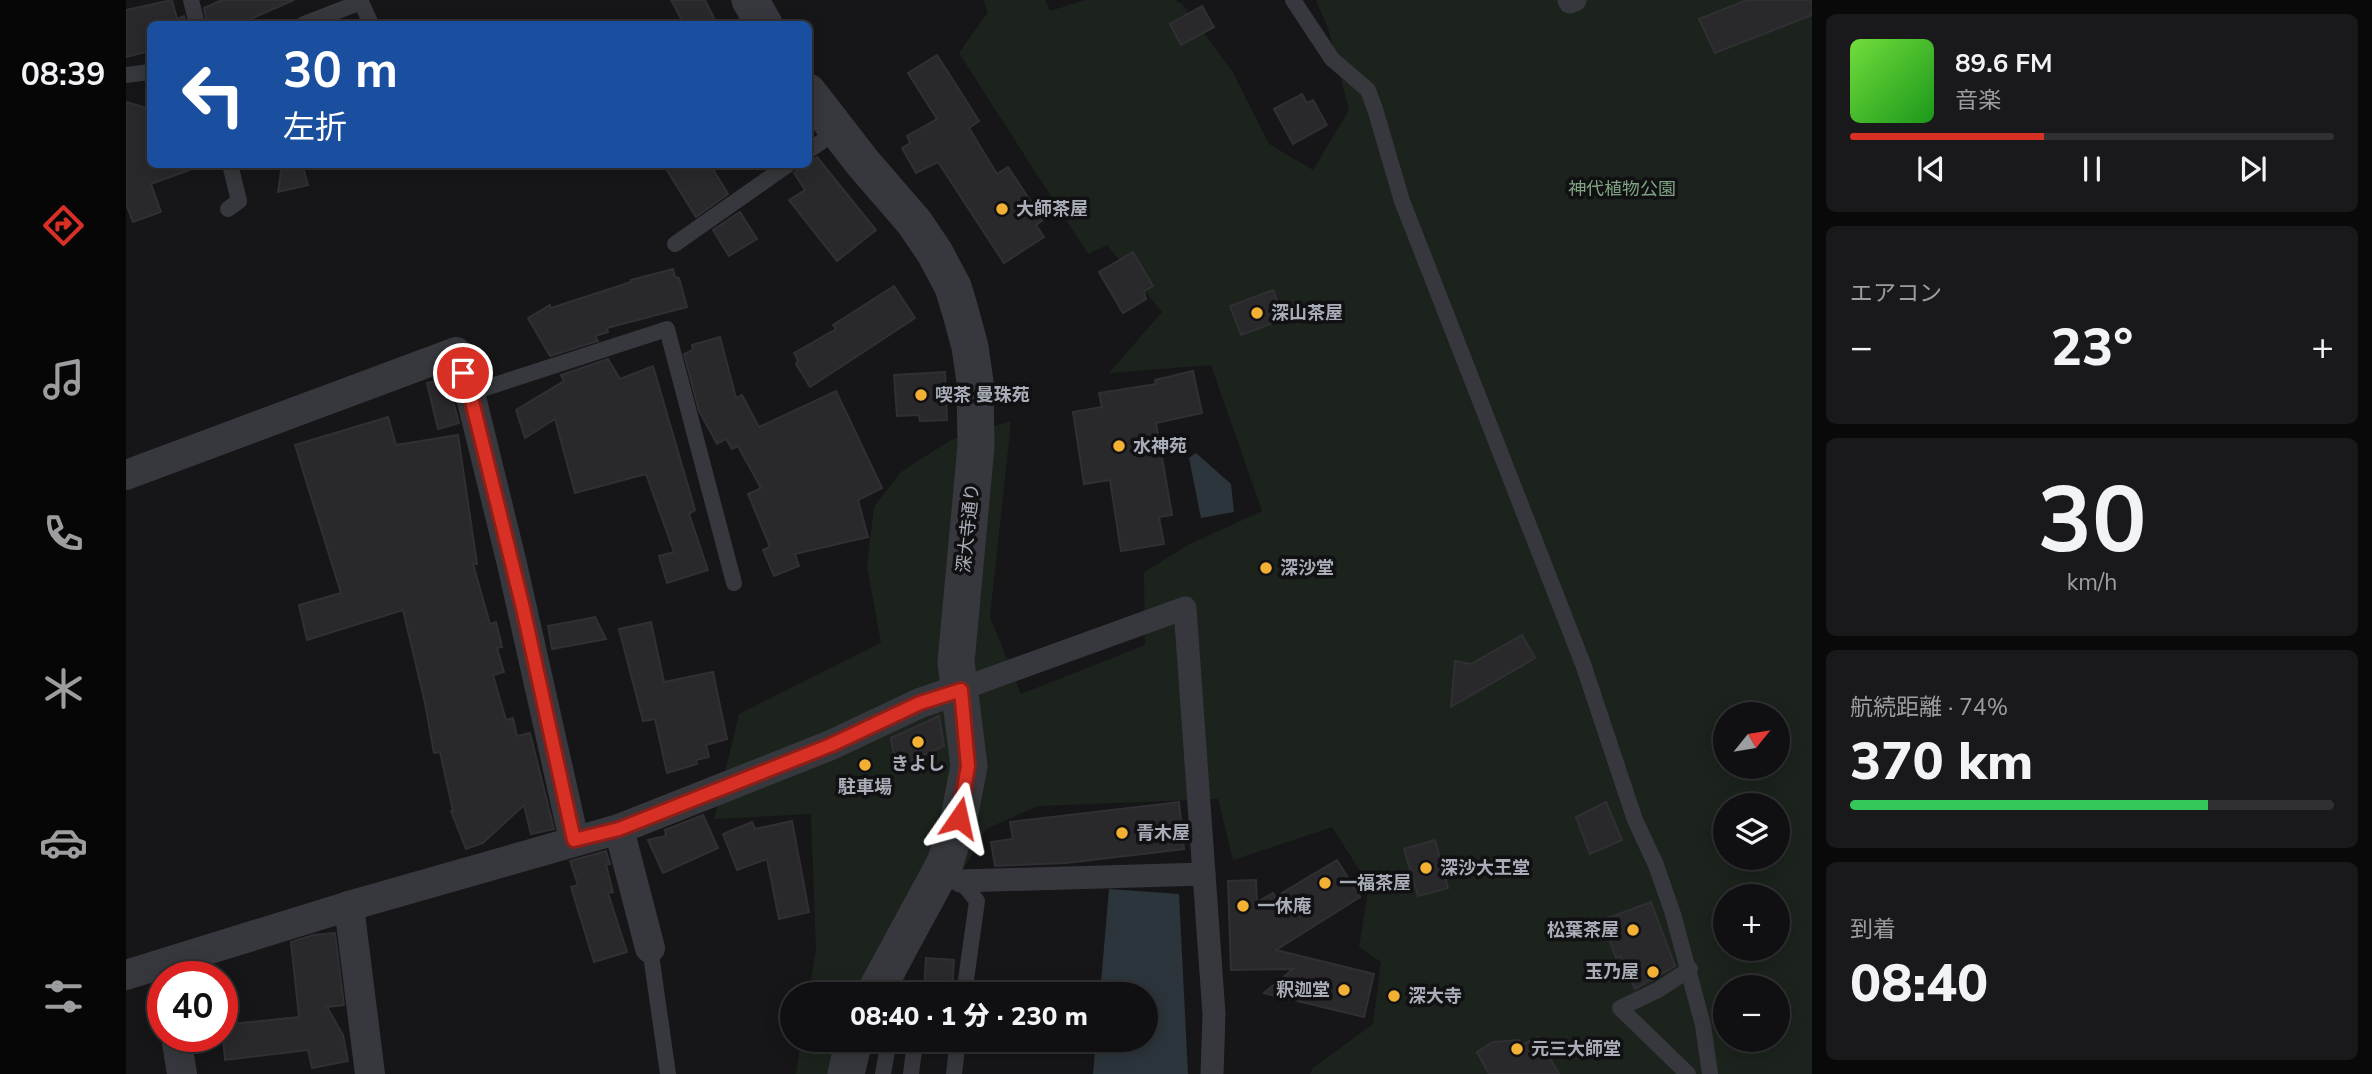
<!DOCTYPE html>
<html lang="ja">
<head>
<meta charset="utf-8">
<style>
  body { margin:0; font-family:"Nunito Sans","Noto Sans JP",sans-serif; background:#19191b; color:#f1f3f6; height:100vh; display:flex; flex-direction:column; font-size:26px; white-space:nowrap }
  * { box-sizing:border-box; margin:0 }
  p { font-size:23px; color:#9c9d9f }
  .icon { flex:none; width:38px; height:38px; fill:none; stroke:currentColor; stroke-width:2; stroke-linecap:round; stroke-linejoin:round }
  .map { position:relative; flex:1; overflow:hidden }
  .sheet { display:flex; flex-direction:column; gap:14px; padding:14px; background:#09090a; width:560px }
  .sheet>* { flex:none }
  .top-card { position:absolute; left:21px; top:21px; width:665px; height:147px; border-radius:10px; box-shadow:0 4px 18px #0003,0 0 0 2px #303032; background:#1a4fa0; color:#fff; overflow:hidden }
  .needle { width:46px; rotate:60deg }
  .controls { position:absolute; left:1587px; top:702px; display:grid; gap:14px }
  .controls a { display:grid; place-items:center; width:77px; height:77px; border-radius:50%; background:#101012; box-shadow:0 4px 18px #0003,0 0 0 2px #303032; font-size:35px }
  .speed { position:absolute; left:21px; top:961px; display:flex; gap:14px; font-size:35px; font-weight:700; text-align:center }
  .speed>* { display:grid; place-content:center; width:91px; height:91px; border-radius:50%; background:#101012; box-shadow:0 4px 18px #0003,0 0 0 2px #303032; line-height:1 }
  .speed .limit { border:10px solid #d22; background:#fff; color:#111 }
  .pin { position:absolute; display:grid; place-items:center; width:60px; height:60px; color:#fff; margin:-30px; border:4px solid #fff; border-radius:50%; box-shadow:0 2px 7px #0007 }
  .me { position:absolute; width:77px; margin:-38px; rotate:11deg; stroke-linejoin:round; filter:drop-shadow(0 0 5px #0008) }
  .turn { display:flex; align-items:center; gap:24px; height:147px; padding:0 21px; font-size:32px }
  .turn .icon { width:91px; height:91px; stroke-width:2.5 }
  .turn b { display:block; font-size:49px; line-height:60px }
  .big { font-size:52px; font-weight:800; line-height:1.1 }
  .sheet .widget { flex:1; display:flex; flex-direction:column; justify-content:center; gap:10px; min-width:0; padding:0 24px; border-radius:10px; background:#19191b }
  .sheet .dial { align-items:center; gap:0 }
  .dial b { font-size:91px; line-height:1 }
  .song { display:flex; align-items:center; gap:21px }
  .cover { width:84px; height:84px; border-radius:10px; background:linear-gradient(135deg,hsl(100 70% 55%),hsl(120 70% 35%)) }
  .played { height:7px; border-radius:4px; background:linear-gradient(90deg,#d93025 40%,#303032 40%) }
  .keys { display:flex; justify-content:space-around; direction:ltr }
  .heat { display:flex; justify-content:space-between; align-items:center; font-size:38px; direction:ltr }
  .charge { height:10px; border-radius:5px; background:linear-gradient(90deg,#34c759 74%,#303032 0) }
  .trip { position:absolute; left:654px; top:982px; width:378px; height:70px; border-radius:35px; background:#101012; box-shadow:0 4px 18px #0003,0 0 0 2px #303032; font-weight:800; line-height:70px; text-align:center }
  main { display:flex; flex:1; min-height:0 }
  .tab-bar { display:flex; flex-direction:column; width:126px; justify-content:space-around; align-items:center; background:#060607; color:#9c9d9f }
  .tab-bar .icon { width:49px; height:49px }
  .tab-bar .selected { color:#d93025 }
  .tab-bar b { font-size:32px; color:#f1f3f6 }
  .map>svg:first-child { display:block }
  .green { fill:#1c231d; fill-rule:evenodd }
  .water { fill:#2c353c }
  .building { fill:#29292c; stroke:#303034; stroke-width:2 }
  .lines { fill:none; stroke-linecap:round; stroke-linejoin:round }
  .service { stroke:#37383d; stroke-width:16 }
  .pedestrian { stroke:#37383d; stroke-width:23 }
  .minor { stroke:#37383d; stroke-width:30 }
  .tertiary { stroke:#37383d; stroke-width:37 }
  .route-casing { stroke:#8d1f18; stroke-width:18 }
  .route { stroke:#d93025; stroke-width:12 }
  .poi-dot { fill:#f2b134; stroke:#111113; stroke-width:2.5 }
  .labels { text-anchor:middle; stroke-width:7; stroke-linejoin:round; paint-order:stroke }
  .park-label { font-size:18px; fill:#7fa381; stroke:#111113 }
  .poi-label { font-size:18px; font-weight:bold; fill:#a8adb8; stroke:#111113; text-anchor:start }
  .street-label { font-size:18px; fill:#a8adb8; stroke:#111113 }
</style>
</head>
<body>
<main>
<nav class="tab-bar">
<b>08:39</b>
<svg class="icon selected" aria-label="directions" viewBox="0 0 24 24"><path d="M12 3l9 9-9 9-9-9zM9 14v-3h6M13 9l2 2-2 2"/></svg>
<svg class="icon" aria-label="music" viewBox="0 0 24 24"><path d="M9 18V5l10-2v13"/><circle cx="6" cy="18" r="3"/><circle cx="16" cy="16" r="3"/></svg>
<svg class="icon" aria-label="phone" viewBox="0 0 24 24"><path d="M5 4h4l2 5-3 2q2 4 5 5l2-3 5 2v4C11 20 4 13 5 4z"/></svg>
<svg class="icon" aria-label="climate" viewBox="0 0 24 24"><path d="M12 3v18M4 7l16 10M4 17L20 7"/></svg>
<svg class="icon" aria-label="car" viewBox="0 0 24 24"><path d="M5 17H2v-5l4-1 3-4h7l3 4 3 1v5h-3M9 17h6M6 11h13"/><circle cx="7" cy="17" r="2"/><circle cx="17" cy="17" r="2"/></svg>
<svg class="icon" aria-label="filters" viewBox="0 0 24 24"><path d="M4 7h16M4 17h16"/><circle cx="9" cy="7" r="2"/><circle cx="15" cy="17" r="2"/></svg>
</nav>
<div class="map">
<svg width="1686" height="1074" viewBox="0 0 1686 1074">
  <rect width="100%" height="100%" fill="#161618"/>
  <g class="green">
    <path d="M857,0H919L924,11L959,0H1048L1056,4L1106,71L1143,144L1187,170L1223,110L1202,28L1190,0H1686V1074H1184L1187,1068L1247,1024L1255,962L1233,947L1243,885L1206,827L1107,860L1092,799L912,806L860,829L799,937L771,994H683L690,949L685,814L588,819L613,714L755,643L741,566L748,507L775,472L825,440L885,421L864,617L895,694L1019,645L1018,572L1064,544L1136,511L1085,365L983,373L1036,312L981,245L962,254L833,53L862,12ZM1600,714H1652V766H1600ZM1600,805H1652V858H1600ZM1600,896H1652V948H1600ZM1600,987H1652V1040H1600Z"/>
    <polygon points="675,1040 748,1040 734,1067 734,1074 670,1074"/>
  </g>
  <g class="water">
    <polygon points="1070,453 1105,484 1108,512 1075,518 1063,458"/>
    <polygon points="983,889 1053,894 1062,1074 967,1074 970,1040 1020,1040 1020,994 974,994"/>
  </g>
  <g class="building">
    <polygon points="46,0 51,19 58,16 60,24 24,24 24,51 0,57 0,10"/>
    <polygon points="96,0 168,0 113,24 81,24 78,8"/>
    <polygon points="545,0 579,0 591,24 558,24"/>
    <polygon points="1621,0 1686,0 1686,15 1589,53 1573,19"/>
    <polygon points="1076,6 1088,27 1055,45 1044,24"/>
    <polygon points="811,55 853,121 843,128 871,174 882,167 917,220 910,225 918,237 878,263 812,162 790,173 776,148 784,143 781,136 811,119 782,73"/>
    <polygon points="1176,94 1181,103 1187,100 1201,125 1167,144 1148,109"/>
    <polygon points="0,102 21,108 24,128 24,164 69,164 69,168 25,184 35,212 7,222 0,204"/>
    <polygon points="691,157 750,230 711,261 663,200 679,190 668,173"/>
    <polygon points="156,164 176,164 182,185 152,192"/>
    <polygon points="537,164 584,164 602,194 570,217"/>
    <polygon points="614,212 631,239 603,256 587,230"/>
    <polygon points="1007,252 1027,286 1018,291 1020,299 997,313 973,272"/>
    <polygon points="547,269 549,277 553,278 561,307 481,328 482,332 469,336 472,341 424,356 402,318 424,305 425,308 505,282 505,280"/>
    <polygon points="768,286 789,318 684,387 670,364 672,360 668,353 710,329 707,325"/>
    <polygon points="1147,290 1158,319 1115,335 1104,306"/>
    <polygon points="594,337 610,398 616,395 633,427 710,391 756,488 732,500 742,537 669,554 673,566 648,576 637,550 644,547 622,494 635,488 612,446 606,449 600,439 591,444 573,411 558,354 567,350 566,345"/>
    <polygon points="482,359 494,379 527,366 569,510 563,514 582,570 541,583 533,556 548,552 520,474 449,493 429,419 399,438 390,410 438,381 435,375"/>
    <polygon points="1067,371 1076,413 1030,423 1046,515 1033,517 1038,544 995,551 984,480 958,484 947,412 976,407 973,393 1030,384 1029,380"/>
    <polygon points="819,372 821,420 794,421 793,415 771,416 768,375"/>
    <polygon points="321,378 333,423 312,429 301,383"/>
    <polygon points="262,417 270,445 332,435 351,564 347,564 364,624 370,622 376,647 371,648 378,672 367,675 380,720 387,718 391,736 404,733 428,829 405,834 398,805 357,843 340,849 325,811 327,811 314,752 308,753 299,703 277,610 181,640 173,605 215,593 169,445"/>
    <polygon points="469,617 480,639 426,649 422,626"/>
    <polygon points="525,622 538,682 587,672 601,739 580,745 583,757 570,760 571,764 541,773 529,719 517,721 493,629"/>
    <polygon points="1396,635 1409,658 1325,707 1329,661 1345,664"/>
    <polygon points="813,716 818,746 770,768 765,738"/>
    <polygon points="1053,802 1058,849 940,863 869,866 865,842 887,839 884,822"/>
    <polygon points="1480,802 1496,840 1464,854 1450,817"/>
    <polygon points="577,815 592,848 537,873 522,840 540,836 539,830"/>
    <polygon points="666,821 683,912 653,919 641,859 611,870 597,834 626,822 629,829"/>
    <polygon points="1309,840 1322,888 1292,896 1278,849"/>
    <polygon points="480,851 484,864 480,865 487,892 482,893 501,952 468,962 445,887 452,885 444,861"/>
    <polygon points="1211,860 1234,897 1150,950 1248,974 1238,1017 1138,993 1167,969 1105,970 1102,881 1130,880 1131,902 1147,893 1149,897"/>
    <polygon points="1525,902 1549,966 1509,989 1495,956 1490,958 1476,920"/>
    <polygon points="209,933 218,1005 201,1007 217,1035 222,1061 186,1068 182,1050 99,1060 96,1025 173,1017 165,942 187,935"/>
    <polygon points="800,958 828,960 826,994 798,994"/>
    <polygon points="1412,1037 1433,1074 1363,1074 1351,1052 1367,1042 1393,1040 1396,1045"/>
  </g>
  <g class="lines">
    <g class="service">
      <polyline points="65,0 71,24"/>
      <polyline points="1167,0 1206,59 1242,90 1249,109 1276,201 1457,664 1509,820 1530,865 1547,914 1577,1025 1584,1074"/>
      <polyline points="235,2 245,24"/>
      <polyline points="178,24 235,2 234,0"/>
      <polyline points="0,75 24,72"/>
      <polyline points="682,151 711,131"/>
      <polyline points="102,209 113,201 104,164"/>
      <polyline points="549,244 663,164"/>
      <polyline points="344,393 541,329 608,583"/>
      <polyline points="830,875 851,901 838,994"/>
      <polyline points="524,948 542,1074"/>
      <polyline points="780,1040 788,1050 785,1074"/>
      <polyline points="757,1074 763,1040"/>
      <polyline points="828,1074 832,1040"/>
      <polyline points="1562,1074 1494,1008 1532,990 1564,969"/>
    </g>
    <g class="pedestrian">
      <polyline points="1443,0 1444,2 1449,0"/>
      <polyline points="835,689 1059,608 1088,1014 1086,1074"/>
      <polyline points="834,881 1078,874"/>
    </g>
    <g class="minor">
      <polyline points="0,475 330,352 344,393 386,564 448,840"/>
      <polyline points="493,829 524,948"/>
      <polyline points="223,906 244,1074"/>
      <polyline points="0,975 223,906 493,829 705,745 794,703 835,689"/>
      <polyline points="50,1036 56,1074"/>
    </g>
    <g class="tertiary">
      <polyline points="624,0 638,24"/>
      <polyline points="682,92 737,163 788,222 809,253 827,287 834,310 844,347 849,382 850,446 830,662 843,766 833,818 819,863 748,994"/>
      <polyline points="720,1074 728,1040"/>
    </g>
  </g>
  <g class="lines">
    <defs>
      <polyline id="route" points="337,373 344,393 397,608 448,840 493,829 705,745 794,703 835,690 842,766 833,818"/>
    </defs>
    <use href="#route" class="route-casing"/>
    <use href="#route" class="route"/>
  </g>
  <g class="poi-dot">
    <circle cx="876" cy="209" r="7"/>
    <circle cx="1131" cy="313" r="7"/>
    <circle cx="795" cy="395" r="7"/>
    <circle cx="993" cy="446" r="7"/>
    <circle cx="1140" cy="568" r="7"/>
    <circle cx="792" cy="742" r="7"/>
    <circle cx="739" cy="765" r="7"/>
    <circle cx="996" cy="833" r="7"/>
    <circle cx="1300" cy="868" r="7"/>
    <circle cx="1199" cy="883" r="7"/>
    <circle cx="1117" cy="906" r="7"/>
    <circle cx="1507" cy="930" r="7"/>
    <circle cx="1527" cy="972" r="7"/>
    <circle cx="1218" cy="990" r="7"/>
    <circle cx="1268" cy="996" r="7"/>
    <circle cx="1391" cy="1049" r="7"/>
  </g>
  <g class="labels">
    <g class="park-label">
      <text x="1496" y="195">神代植物公園</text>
    </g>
    <g class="poi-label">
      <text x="890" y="215">大師茶屋</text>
      <text x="1145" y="319">深山茶屋</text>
      <text x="809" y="401">喫茶 曼珠苑</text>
      <text x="1007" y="452">水神苑</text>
      <text x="1154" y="574">深沙堂</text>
      <text x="792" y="770" text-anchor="middle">きよし</text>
      <text x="739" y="793" text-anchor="middle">駐車場</text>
      <text x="1010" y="839">青木屋</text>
      <text x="1314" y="874">深沙大王堂</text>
      <text x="1213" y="889">一福茶屋</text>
      <text x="1131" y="912">一休庵</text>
      <text x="1493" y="936" text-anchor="end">松葉茶屋</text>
      <text x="1513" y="978" text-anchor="end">玉乃屋</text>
      <text x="1204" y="996" text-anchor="end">釈迦堂</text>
      <text x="1282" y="1002">深大寺</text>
      <text x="1405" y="1055">元三大師堂</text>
    </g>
    <g class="street-label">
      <text transform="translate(842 528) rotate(-84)" y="6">深大寺通り</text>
    </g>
  </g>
</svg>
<div class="controls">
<a><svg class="needle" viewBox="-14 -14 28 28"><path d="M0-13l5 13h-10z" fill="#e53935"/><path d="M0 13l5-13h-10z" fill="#9c9d9f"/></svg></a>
<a><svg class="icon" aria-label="layers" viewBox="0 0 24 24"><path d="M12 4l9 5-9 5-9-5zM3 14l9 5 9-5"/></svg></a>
<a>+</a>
<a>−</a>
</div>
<div class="speed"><div class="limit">40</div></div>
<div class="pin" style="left:337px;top:373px;background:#d93025"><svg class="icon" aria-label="arrive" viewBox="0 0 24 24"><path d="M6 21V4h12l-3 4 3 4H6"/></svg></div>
<svg class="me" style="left:833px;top:818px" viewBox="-20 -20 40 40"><path d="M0-17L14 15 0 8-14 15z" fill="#d93025" stroke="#fff" stroke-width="4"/></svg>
<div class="trip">08:40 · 1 分 · 230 m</div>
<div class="top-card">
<div class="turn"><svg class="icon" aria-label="left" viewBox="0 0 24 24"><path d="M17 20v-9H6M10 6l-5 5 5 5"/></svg><div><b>30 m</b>左折</div></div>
</div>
</div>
<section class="sheet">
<div class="widget">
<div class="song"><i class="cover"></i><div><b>89.6 FM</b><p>音楽</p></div></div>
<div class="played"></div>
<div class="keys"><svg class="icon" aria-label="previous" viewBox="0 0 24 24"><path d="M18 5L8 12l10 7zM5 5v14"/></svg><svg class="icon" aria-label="pause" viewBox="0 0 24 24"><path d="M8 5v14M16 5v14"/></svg><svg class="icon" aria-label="next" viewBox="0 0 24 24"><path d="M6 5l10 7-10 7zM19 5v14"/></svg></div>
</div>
<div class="widget"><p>エアコン</p>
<div class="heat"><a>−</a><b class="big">23°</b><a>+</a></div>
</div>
<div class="widget dial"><b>30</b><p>km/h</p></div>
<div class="widget"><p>航続距離 · 74%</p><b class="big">370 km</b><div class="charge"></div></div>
<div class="widget"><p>到着</p><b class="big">08:40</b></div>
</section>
</main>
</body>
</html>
